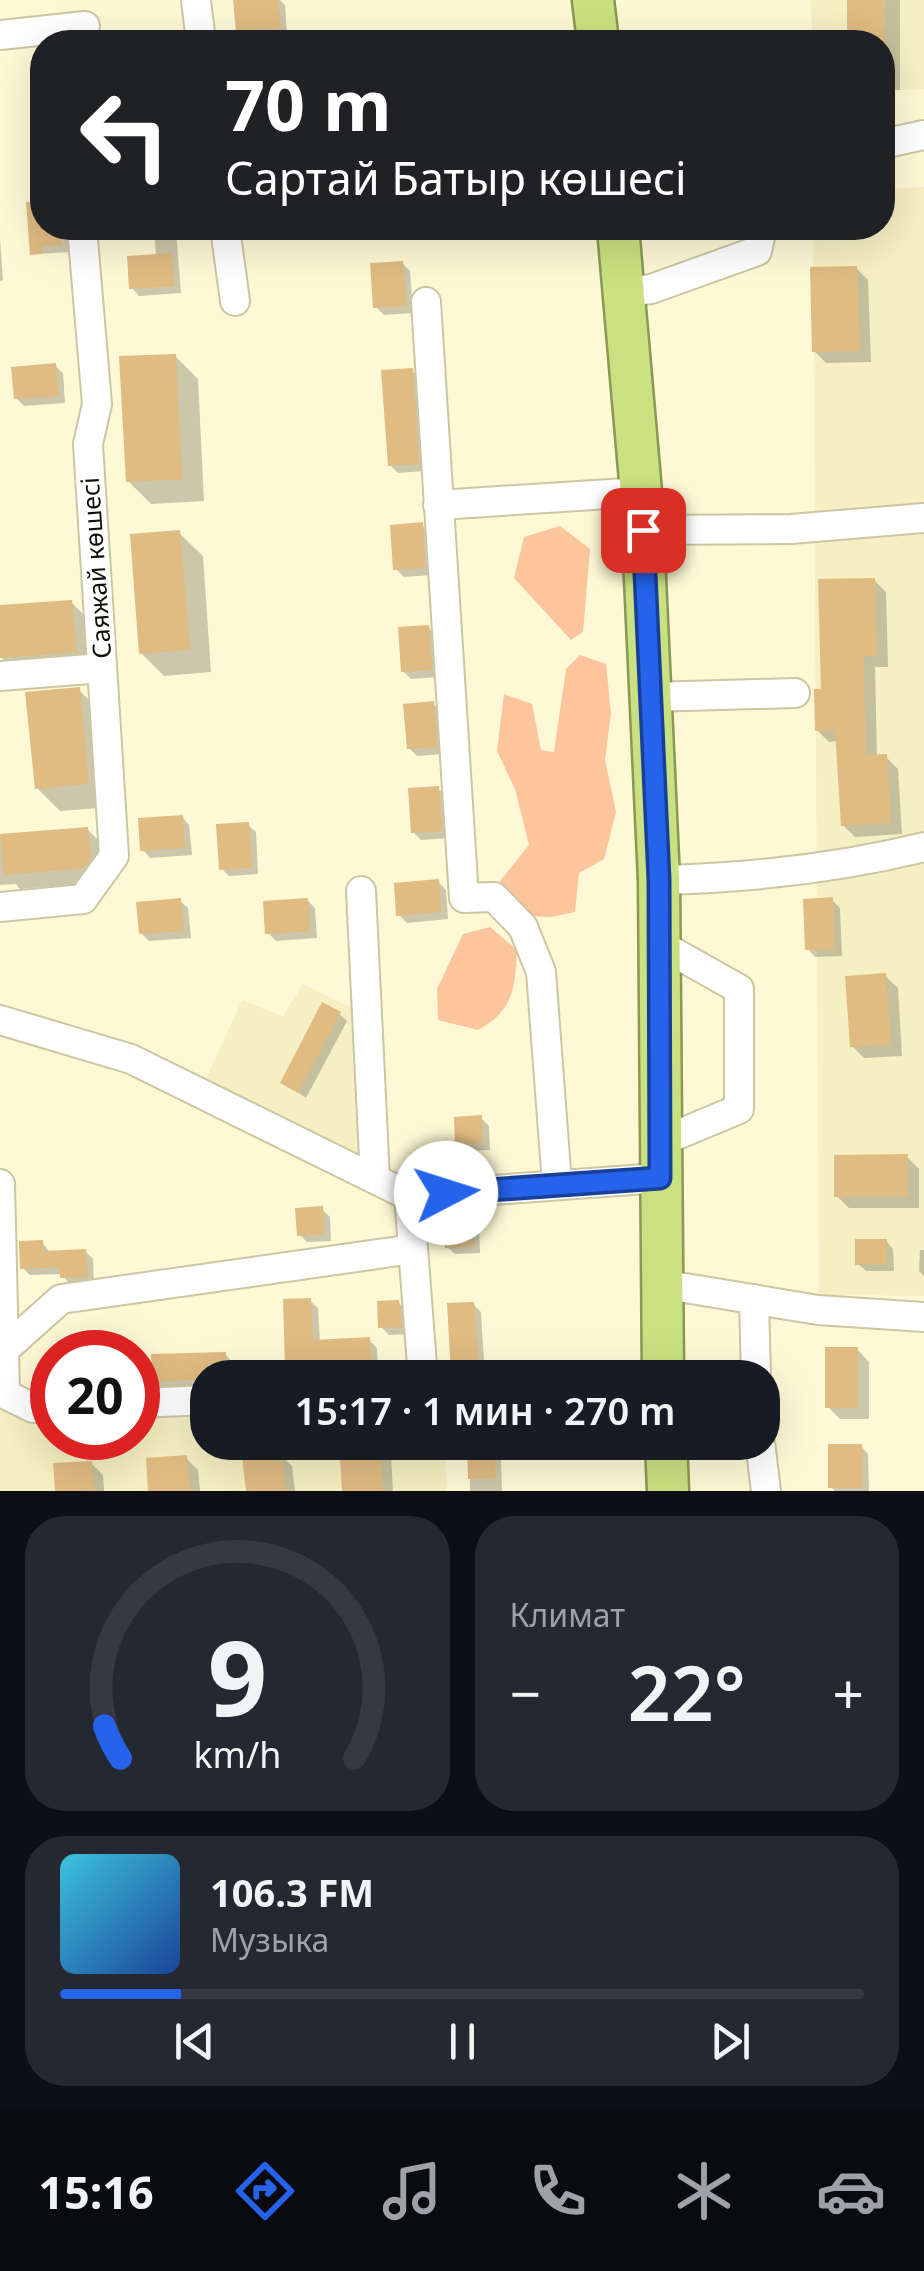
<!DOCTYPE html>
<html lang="ru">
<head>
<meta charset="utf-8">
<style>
  body { margin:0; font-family:"Noto Sans",sans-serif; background:#242831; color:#f1f3f6; height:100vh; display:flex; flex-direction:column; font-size:38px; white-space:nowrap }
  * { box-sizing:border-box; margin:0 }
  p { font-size:32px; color:#9ea1a6 }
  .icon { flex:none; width:55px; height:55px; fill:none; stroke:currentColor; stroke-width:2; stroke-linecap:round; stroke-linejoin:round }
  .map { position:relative; height:1491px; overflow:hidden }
  .sheet { display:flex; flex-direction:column; gap:25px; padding:25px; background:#0d0f14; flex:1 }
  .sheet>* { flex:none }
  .banner { position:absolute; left:30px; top:30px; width:865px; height:210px; border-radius:40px; box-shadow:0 10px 40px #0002; background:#202124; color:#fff; overflow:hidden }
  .speed { position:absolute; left:30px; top:1330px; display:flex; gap:20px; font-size:50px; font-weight:700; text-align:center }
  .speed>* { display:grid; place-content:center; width:130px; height:130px; border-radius:50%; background:#171b24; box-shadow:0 10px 40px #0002; line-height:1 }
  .speed .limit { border:15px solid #d22; background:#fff; color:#111 }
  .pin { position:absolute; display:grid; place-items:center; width:85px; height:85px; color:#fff; margin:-42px; border-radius:20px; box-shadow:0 5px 15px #0006 }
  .me { position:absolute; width:110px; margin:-55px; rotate:85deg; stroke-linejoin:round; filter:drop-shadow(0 0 8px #0008) }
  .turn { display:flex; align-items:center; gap:35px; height:210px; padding:0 30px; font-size:45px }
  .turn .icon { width:130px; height:130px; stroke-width:2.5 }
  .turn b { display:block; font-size:70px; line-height:85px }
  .big { font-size:75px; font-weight:600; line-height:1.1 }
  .sheet .widget { flex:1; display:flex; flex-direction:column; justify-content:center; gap:15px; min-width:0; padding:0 35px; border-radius:40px; background:#242831 }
  .sheet .dial { align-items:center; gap:0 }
  .dial svg { height:260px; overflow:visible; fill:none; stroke:#363941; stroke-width:7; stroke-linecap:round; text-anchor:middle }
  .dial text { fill:#f1f3f6; stroke:none }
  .song { display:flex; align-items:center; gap:30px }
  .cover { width:120px; height:120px; border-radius:15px; background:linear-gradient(135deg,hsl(190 70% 55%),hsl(220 70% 35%)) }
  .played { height:10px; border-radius:5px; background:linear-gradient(90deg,#2563eb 15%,#363941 15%) }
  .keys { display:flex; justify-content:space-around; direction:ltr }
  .heat { display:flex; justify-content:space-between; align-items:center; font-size:55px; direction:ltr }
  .sheet .tiles { flex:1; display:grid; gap:25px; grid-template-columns:1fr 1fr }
  .widget:last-child { grid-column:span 2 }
  .trip { position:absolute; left:190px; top:1360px; width:590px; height:100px; border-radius:40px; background:#171b24; box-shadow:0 10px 40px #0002; font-weight:600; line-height:100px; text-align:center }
  .menu { display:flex; height:160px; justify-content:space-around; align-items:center; background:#090b0e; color:#9ea1a6 }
  .menu .icon { width:70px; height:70px }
  .menu .active { color:#2563eb }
  .menu b { font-size:45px; color:#f1f3f6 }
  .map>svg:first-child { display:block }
  .built { fill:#f6efc3 }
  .green { fill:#fdc59e }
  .shadow { fill:#0003 }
  .building { fill:#e0bb82 }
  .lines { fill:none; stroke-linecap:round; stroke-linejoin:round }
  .minor-casing { stroke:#ccc6a3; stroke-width:32 }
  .highway-casing { stroke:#8a9856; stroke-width:45 }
  .minor { stroke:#fff; stroke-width:28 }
  .highway { stroke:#cae181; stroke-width:40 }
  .route-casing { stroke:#184099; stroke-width:25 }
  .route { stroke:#2563eb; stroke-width:18 }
  .labels { text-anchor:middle; stroke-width:9; stroke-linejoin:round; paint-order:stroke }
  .street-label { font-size:25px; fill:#121005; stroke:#fff }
</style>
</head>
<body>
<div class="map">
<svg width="924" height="1491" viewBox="0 0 924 1491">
  <rect width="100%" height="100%" fill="#fff8d5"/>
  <g class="built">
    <polygon points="810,0 924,0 924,89 883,91 882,42 813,42"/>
    <polygon points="924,187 924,1296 819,1295 813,228 882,228 883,189"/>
    <polygon points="303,984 356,1010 360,1153 343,1155 205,1081 242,1000 283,1016"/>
    <polygon points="0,1184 5,1393 52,1407 52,1438 138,1438 138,1403 207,1400 208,1442 444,1443 447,1491 0,1491"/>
  </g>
  <g class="green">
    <polygon points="560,526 590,549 583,632 571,640 514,578 524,537"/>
    <polygon points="580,655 606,664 611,713 605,760 616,812 604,859 579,873 575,912 551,917 528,916 500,881 529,845 515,789 497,751 504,694 532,704 541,750 554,752 566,669"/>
    <path d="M490,927L517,950C515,989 514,1010 478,1030L438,1020L437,989L463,934Z"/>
  </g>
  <g class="shadow">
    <polygon points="245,0 280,0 285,5 287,35 246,38 238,30"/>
    <polygon points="849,0 900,0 900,90 882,90 882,42 849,42"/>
    <polygon points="42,203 42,228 67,228 69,252 39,254 28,204"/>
    <polygon points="154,228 202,228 176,230 181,293 139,296 132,288 156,256"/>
    <polygon points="0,238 3,280 0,281"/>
    <polygon points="402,263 410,271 413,313 384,315 376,307"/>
    <polygon points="856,268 868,280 871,362 826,363 814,351"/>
    <polygon points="175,356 198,379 204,501 151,504 128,481"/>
    <polygon points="55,366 63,373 65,403 24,406 16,398"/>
    <polygon points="412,371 419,378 425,471 398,473 390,465"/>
    <polygon points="422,525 429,533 432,575 404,577 396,569"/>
    <polygon points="179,533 203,556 211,672 164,676 141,653"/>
    <polygon points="874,580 886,592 888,667 875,667 877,757 886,757 898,769 902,834 855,837 843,825 838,741 829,742 817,730 824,691"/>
    <polygon points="71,602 94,625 99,675 24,681 1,657 0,608"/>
    <polygon points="428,627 436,635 438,677 411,679 403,671"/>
    <polygon points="79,690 102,713 111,807 60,811 37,788"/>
    <polygon points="433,704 441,712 443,754 417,756 409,748"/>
    <polygon points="438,789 446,796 449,838 421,840 413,832"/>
    <polygon points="182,817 189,825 192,855 150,858 143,850"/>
    <polygon points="248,825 256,832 258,874 229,876 221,868"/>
    <polygon points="87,829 102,844 98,882 20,889 16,884 0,885 0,837"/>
    <polygon points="438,882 446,890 448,919 407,923 399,915"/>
    <polygon points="307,900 315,908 317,938 276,941 268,933"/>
    <polygon points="832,900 840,908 842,956 815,957 808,949"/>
    <polygon points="180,901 188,908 191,938 149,941 141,933"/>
    <polygon points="885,976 898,988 902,1056 864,1058 852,1046"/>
    <polygon points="339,1014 347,1021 306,1098 283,1082"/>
    <polygon points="481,1118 489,1126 490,1150 465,1151 458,1143"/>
    <polygon points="907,1157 919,1169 919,1208 849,1208 837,1196"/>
    <polygon points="322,1209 330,1217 331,1241 307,1242 299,1234"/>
    <polygon points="471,1221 479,1229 480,1253 455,1254 447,1247"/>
    <polygon points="886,1241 893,1249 894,1271 866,1271 858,1264"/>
    <polygon points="42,1242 50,1253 86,1252 93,1259 94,1284 70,1285 62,1274 30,1275 22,1267"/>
    <polygon points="920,1250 924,1250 924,1276 919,1271"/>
    <polygon points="310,1301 318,1308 320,1342 369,1340 377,1348 378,1372 296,1373 288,1365"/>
    <polygon points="398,1302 406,1310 408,1334 389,1335 381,1327"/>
    <polygon points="474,1305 481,1312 485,1378 459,1378 453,1372"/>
    <polygon points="857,1349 869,1362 869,1419 840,1419 828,1407"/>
    <polygon points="225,1354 232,1362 233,1378 208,1378 208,1387 163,1389 155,1381"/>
    <polygon points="469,1442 493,1442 494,1453 501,1460 502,1491 470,1491"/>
    <polygon points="379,1444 391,1456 393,1491 345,1491"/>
    <polygon points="861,1446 868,1454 869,1491 835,1491 831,1487"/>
    <polygon points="280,1454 292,1466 295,1491 248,1491"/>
    <polygon points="186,1458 198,1470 200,1491 151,1491"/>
    <polygon points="91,1463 103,1475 104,1491 58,1491"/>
  </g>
  <g class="building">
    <polygon points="233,0 278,0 281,28 236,32"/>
    <rect x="847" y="0" width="38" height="42"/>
    <polygon points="42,201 42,228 61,228 62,245 42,246 42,254 30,255 26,202"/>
    <polygon points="172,253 174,286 129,289 127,256"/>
    <polygon points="403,261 406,306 373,308 370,263"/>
    <polygon points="857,266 860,351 812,352 810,267"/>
    <polygon points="176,354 182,479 126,482 119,356"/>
    <polygon points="56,363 59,396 14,399 11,367"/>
    <polygon points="413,368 419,464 388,466 381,370"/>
    <polygon points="423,522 425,568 393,570 390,525"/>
    <polygon points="180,530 190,650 139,654 130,534"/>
    <polygon points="875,578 877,656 864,656 866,755 887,754 891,823 841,826 835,730 815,731 814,689 821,689 818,579"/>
    <polygon points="72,600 77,652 0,658 0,605"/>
    <polygon points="429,625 432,670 401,672 398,627"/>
    <polygon points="80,687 89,784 35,789 25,692"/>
    <polygon points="434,701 437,747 407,749 403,704"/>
    <polygon points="439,786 442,831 411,833 408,788"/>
    <polygon points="183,815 185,848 140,851 138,818"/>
    <polygon points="249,822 252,867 219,870 216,824"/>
    <polygon points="88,827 91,858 83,868 4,875 0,834"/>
    <polygon points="439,879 441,912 396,916 394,883"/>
    <polygon points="833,897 835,949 805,950 803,899"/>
    <polygon points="181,898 184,931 139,934 136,902"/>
    <polygon points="308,898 310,931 265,934 263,901"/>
    <polygon points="886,973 891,1045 850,1047 845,976"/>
    <polygon points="322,1002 341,1012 298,1093 280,1083"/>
    <polygon points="482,1115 483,1143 455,1144 454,1117"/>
    <polygon points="908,1154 908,1197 834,1197 834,1155"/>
    <polygon points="323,1206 324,1234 297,1236 295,1208"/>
    <polygon points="472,1219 473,1246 445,1248 444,1220"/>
    <polygon points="855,1239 887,1239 887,1264 855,1265"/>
    <polygon points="43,1240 44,1251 86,1249 88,1277 60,1278 59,1267 20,1269 19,1241"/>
    <polygon points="311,1298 313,1340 370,1337 372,1365 285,1366 283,1299"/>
    <polygon points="399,1300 402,1327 378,1328 377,1301"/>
    <polygon points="474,1302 479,1372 451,1374 447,1303"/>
    <rect x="825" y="1347" width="33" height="61"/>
    <polygon points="226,1352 227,1378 152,1382 151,1354"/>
    <polygon points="380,1442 383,1491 342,1491 339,1444"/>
    <rect x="828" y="1444" width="34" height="44"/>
    <polygon points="494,1450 496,1478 468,1479 467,1451"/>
    <polygon points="281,1451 286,1491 246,1491 242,1456"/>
    <polygon points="187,1455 190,1491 148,1491 146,1458"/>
    <polygon points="92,1461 94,1491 55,1491 53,1463"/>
  </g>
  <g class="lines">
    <defs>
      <g id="minor">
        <polyline points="196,0 201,42"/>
        <polyline points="0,35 85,26"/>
        <polyline points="882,144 924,135"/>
        <polyline points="225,228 235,301"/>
        <polyline points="625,292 651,289 757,251 762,228"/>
        <polyline points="426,302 464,898 494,897 523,927 541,972 557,1184"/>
        <polyline points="438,505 641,492"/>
        <polyline points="643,530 791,529 924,518"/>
        <polyline points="0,676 102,668"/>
        <polyline points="651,697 795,693"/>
        <path d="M659,880C746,878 839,868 924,847"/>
        <polyline points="361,891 375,1179"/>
        <polyline points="0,907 83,899 114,856 88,444 97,404 82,228"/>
        <polyline points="659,944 739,989 739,1109 660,1142"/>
        <polyline points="0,1020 131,1059 409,1196 660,1178"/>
        <polyline points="0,1184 5,1394 33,1408 52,1407"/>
        <polyline points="409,1196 423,1378"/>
        <polyline points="661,1284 818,1310 924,1317"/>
        <polyline points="754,1299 756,1378"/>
        <polyline points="4,1350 61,1299 413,1249"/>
        <polyline points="138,1403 208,1400"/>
        <polyline points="760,1442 766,1491"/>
      </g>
      <g id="highway">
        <polyline points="593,0 598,42"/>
        <polyline points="618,228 641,492 659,880 663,1378"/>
        <polyline points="666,1442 668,1491"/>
      </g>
    </defs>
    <use href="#minor" class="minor-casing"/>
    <use href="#highway" class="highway-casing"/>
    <use href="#minor" class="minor"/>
    <use href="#highway" class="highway"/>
  </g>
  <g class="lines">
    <defs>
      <polyline id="route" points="446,1193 660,1178 659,880 643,530"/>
    </defs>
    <use href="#route" class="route-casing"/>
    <use href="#route" class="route"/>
  </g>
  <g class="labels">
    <g class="street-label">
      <text transform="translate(96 568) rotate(-94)" y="9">Саяжай көшесі</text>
    </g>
  </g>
</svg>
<div class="speed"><div class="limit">20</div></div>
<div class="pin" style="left:643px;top:530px;background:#d93025"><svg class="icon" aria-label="arrive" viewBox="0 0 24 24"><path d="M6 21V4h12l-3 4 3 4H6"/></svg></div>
<svg class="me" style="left:446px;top:1193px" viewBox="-20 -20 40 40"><circle r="19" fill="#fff"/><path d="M0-13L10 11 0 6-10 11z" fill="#2563eb"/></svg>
<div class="trip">15:17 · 1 мин · 270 m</div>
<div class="banner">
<div class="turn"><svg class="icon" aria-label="left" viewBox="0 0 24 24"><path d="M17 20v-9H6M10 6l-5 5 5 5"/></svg><div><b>70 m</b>Сартай Батыр көшесі</div></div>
</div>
</div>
<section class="sheet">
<div class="tiles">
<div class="widget dial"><svg viewBox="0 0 100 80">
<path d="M14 69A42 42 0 1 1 86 69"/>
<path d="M14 69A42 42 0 0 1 9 59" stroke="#2563eb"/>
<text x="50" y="56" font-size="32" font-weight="700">9</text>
<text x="50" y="72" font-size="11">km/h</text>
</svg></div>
<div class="widget"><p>Климат</p>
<div class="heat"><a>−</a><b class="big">22°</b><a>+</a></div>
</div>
<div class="widget">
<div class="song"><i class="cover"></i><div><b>106.3 FM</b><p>Музыка</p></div></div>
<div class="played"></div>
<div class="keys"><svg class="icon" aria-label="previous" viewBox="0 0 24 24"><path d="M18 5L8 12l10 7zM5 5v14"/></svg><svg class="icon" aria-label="pause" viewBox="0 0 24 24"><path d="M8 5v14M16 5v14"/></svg><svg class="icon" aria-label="next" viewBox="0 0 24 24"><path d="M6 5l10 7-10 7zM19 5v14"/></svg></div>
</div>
</div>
</section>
<nav class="menu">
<b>15:16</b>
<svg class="icon active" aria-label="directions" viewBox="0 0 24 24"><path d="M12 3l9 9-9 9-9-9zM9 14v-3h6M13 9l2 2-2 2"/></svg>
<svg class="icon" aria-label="music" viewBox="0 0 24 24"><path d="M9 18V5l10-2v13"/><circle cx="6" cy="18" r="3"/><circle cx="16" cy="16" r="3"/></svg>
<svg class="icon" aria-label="phone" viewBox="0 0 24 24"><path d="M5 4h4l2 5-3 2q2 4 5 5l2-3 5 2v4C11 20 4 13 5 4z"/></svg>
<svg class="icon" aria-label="climate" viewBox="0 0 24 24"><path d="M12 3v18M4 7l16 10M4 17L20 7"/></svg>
<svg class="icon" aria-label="car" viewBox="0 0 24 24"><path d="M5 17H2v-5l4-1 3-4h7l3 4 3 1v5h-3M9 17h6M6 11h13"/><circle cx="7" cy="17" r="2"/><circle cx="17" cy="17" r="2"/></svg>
</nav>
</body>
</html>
